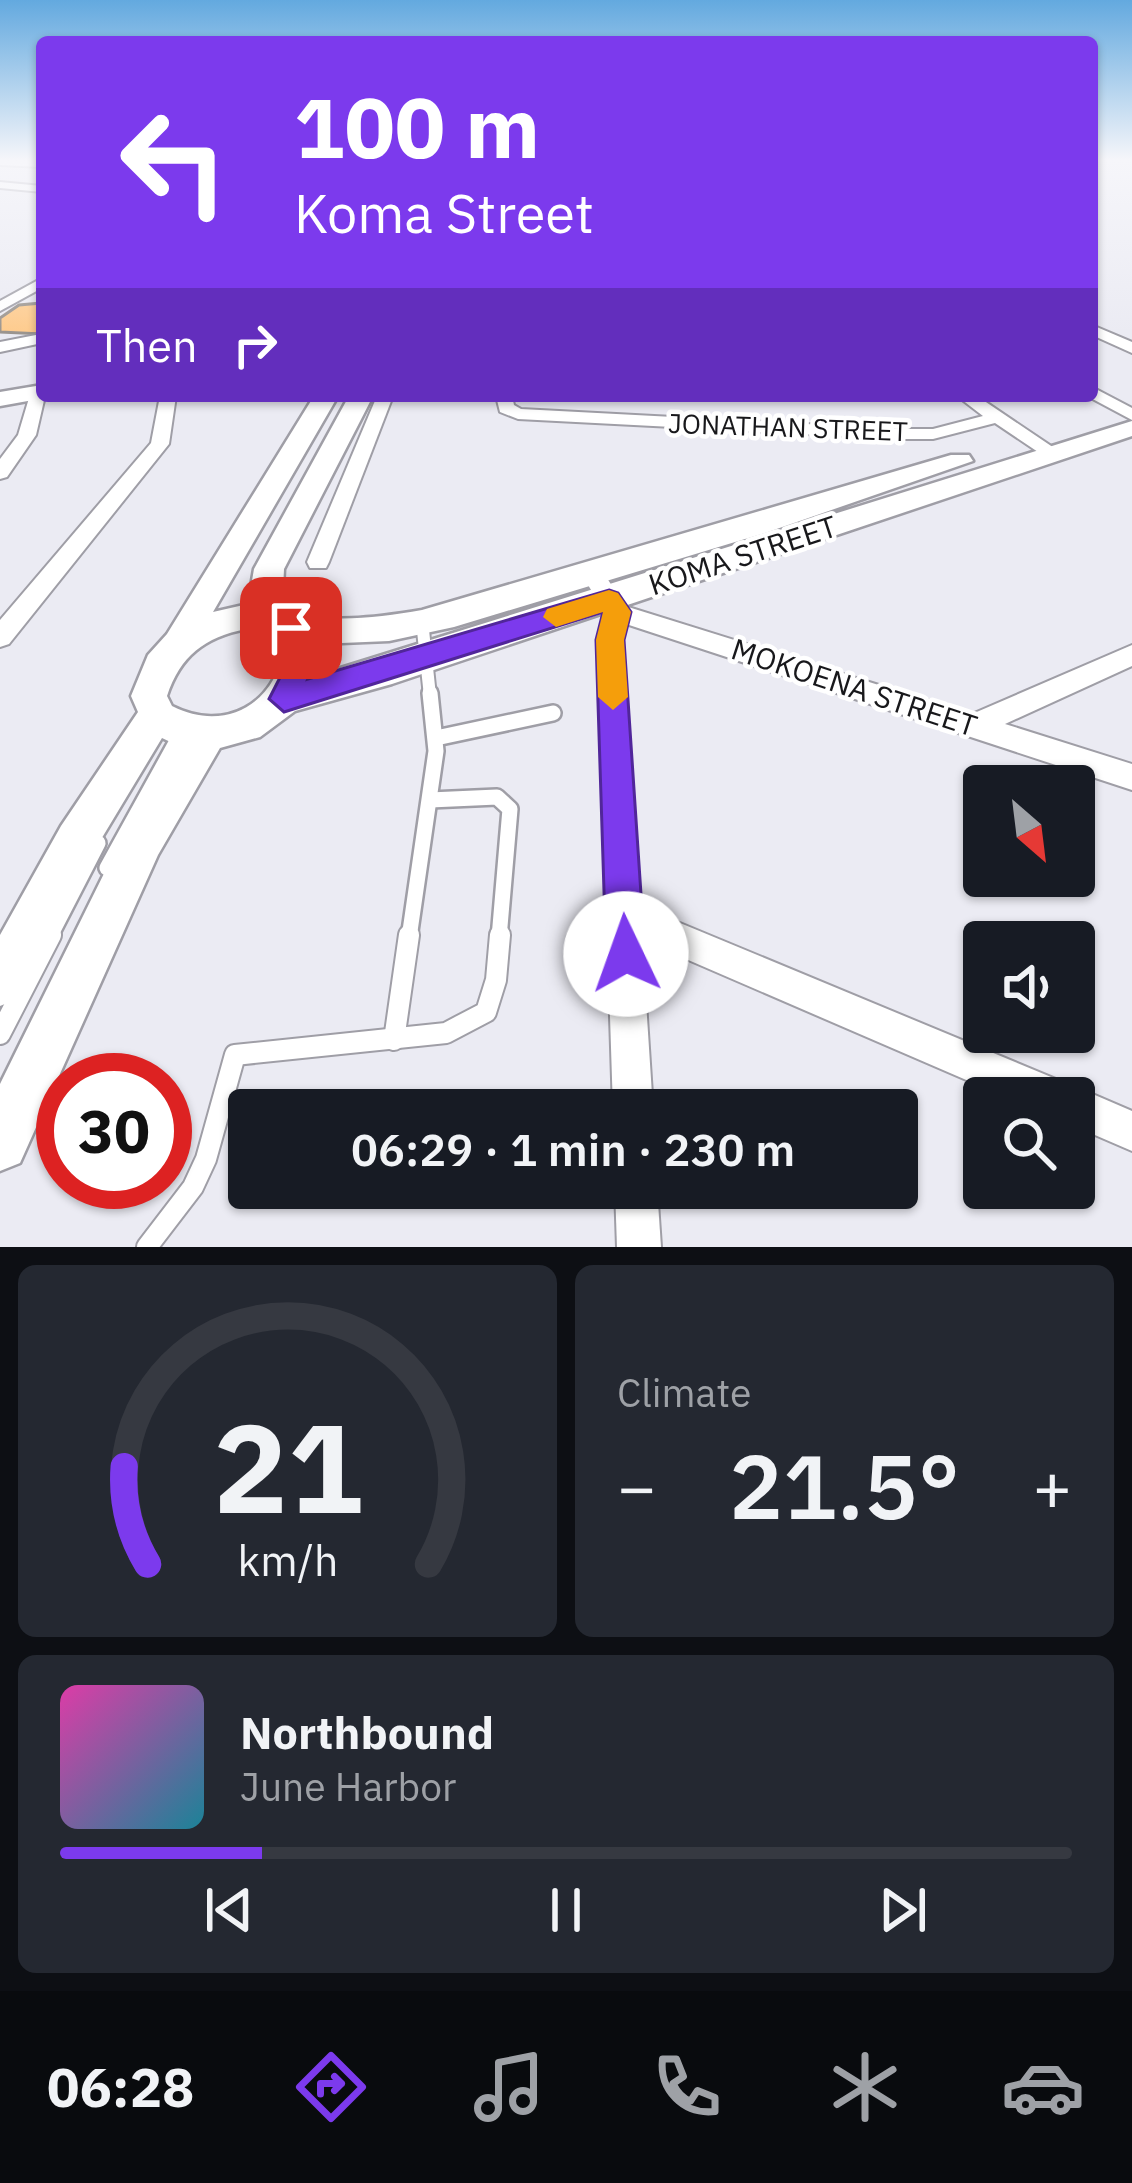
<!DOCTYPE html>
<html lang="en">
<head>
<meta charset="utf-8">
<style>
  body { margin:0; font-family:"IBM Plex Sans",sans-serif; background:#242831; color:#f1f3f6; height:100vh; display:flex; flex-direction:column; font-size:45px; white-space:nowrap }
  * { box-sizing:border-box; margin:0 }
  p { font-size:39px; color:#9ea1a6 }
  .icon { flex:none; width:66px; height:66px; fill:none; stroke:currentColor; stroke-width:2; stroke-linecap:round; stroke-linejoin:round }
  .map { position:relative; height:1247px; overflow:hidden }
  .panel { display:flex; flex-direction:column; gap:18px; padding:18px; background:#0d0f14; flex:1 }
  .panel>* { flex:none }
  .hud { position:absolute; left:36px; top:36px; width:1062px; height:366px; border-radius:12px; box-shadow:0 3px 9px #0004; background:#7c3aed; color:#fff; overflow:hidden }
  .needle { width:78px; rotate:152deg }
  .controls { position:absolute; left:963px; top:765px; display:grid; gap:24px }
  .controls a { display:grid; place-items:center; width:132px; height:132px; border-radius:12px; background:#171b24; box-shadow:0 3px 9px #0004; font-size:60px }
  .speed { position:absolute; left:36px; top:1053px; display:flex; gap:24px; font-size:60px; font-weight:700; text-align:center }
  .speed>* { display:grid; place-content:center; width:156px; height:156px; border-radius:50%; background:#171b24; box-shadow:0 3px 9px #0004; line-height:1 }
  .speed .limit { border:18px solid #d22; background:#fff; color:#111 }
  .pin { position:absolute; display:grid; place-items:center; width:102px; height:102px; color:#fff; margin:-51px; border-radius:24px; box-shadow:0 6px 18px #0006 }
  .me { position:absolute; width:132px; margin:-66px; rotate:357deg; stroke-linejoin:round; filter:drop-shadow(0 0 9px #0008) }
  .turn { display:flex; align-items:center; gap:42px; height:252px; padding:0 60px; font-size:54px }
  .turn .icon { width:156px; height:156px; stroke-width:2.5 }
  .turn b { display:block; font-size:84px; line-height:102px }
  .then { display:flex; align-items:center; height:114px; padding:0 60px; background:#0003; gap:24px; font-size:45px }
  .big { font-size:90px; font-weight:600; line-height:1.1 }
  .panel .tile { flex:1; display:flex; flex-direction:column; justify-content:center; gap:18px; min-width:0; padding:0 42px; border-radius:18px; background:#242831 }
  .panel .dial { align-items:center; gap:0 }
  .dial svg { height:312px; overflow:visible; fill:none; stroke:#363941; stroke-width:7; stroke-linecap:round; text-anchor:middle }
  .dial text { fill:#f1f3f6; stroke:none }
  .song { display:flex; align-items:center; gap:36px }
  .cover { width:144px; height:144px; border-radius:18px; background:linear-gradient(135deg,hsl(320 70% 55%),hsl(190 70% 35%)) }
  .played { height:12px; border-radius:6px; background:linear-gradient(90deg,#7c3aed 20%,#363941 20%) }
  .keys { display:flex; justify-content:space-around; direction:ltr }
  .heat { display:flex; justify-content:space-between; align-items:center; font-size:66px; direction:ltr }
  .panel .tiles { flex:1; display:grid; gap:18px; grid-template-columns:1fr 1fr }
  .tile:last-child { grid-column:span 2 }
  .trip { position:absolute; left:228px; top:1089px; width:690px; height:120px; border-radius:12px; background:#171b24; box-shadow:0 3px 9px #0004; font-weight:600; line-height:120px; text-align:center }
  .tab-bar { display:flex; height:192px; justify-content:space-around; align-items:center; background:#090b0e; color:#9ea1a6 }
  .tab-bar .icon { width:84px; height:84px }
  .tab-bar .selected { color:#7c3aed }
  .tab-bar b { font-size:54px; color:#f1f3f6 }
  .map>svg:first-child { display:block }
  .building { fill:#fecb8d; stroke:#9a948e; stroke-width:3 }
  .lines { fill:none; stroke-linecap:round; stroke-linejoin:round }
  .lane-far2-casing { stroke:#9f9ea6; stroke-width:16 }
  .lane-far1-casing { stroke:#9f9ea6; stroke-width:20 }
  .lane-casing { stroke:#9f9ea6; stroke-width:24 }
  .street-casing { stroke:#9f9ea6; stroke-width:4 }
  .secondary-casing { stroke:#9f9ea6; stroke-width:5 }
  .lane-far2 { stroke:#fff; stroke-width:12 }
  .lane-far1 { stroke:#fff; stroke-width:15 }
  .lane { stroke:#fff; stroke-width:20 }
  .street { fill:#fff; fill-rule:evenodd }
  .secondary { fill:#fff; fill-rule:evenodd }
  .route { fill:#7c3aed; stroke:#51269a; stroke-width:3 }
  .slow { fill:#f59e0b }
  .labels { text-anchor:middle; stroke-width:9; stroke-linejoin:round; paint-order:stroke }
  .far-street-label { font-size:27px; fill:#18181b; stroke:#fff }
  .street-label { font-size:30px; fill:#18181b; stroke:#fff }
</style>
</head>
<body>
<div class="map">
<svg width="1132" height="1247" viewBox="0 0 1132 1247">
  <rect width="100%" height="100%" fill="#ebebf3"/>
  <polygon class="building" points="42,303 42,334 0,332 0,318 19,305"/>
  <g class="lines">
    <defs>
      <polyline id="lane-far2" points="422,621 430,696"/>
      <g id="lane-far1">
        <polyline points="436,738 553,713"/>
        <polyline points="430,800 497,797 510,809 499,938"/>
        <polyline points="107,868 181,734"/>
        <polyline points="49,938 98,843"/>
        <polyline points="409,938 436,751 430,693"/>
      </g>
      <g id="lane">
        <polyline points="0,1034 51,935"/>
        <polyline points="394,1040 409,935"/>
        <polyline points="147,1247 193,1187 206,1159 235,1055 446,1033 486,1012 496,980 500,935"/>
      </g>
      <g id="street">
        <polygon points="0,160 42,161 42,167 0,165"/>
        <polygon points="0,182 42,186 42,192 0,188"/>
        <polygon points="42,278 42,288 0,311 0,301"/>
        <polygon points="1092,325 1132,342 1132,353 1092,335"/>
        <polygon points="41,334 42,343 0,352 0,342"/>
        <polygon points="1092,387 1132,408 1132,420 1087,396 1092,396"/>
        <polygon points="32,388 42,388 42,396 45,396 36,435 7,477 0,479 0,459 18,435"/>
        <polygon points="160,396 176,396 169,444 9,644 0,647 0,620 151,443"/>
        <polygon points="377,396 393,396 329,562 326,568 310,568 307,562"/>
        <polygon points="496,396 512,396 514,405 521,409 902,429 933,429 983,416 957,396 977,396 1063,454 1054,460 1047,458 995,423 933,439 902,439 518,419 500,412"/>
        <polygon points="593,567 601,569 625,606 972,714 1132,645 1132,666 1005,724 1132,764 1132,790 626,624 622,640 639,906 1068,1084 1069,1088 1074,1086 1132,1111 1132,1151 1074,1126 1074,1098 1008,1098 642,940 653,1110 613,1110 598,640 605,613 582,575"/>
        <polygon points="615,1188 657,1188 661,1247 617,1247"/>
      </g>
      <g id="secondary">
        <polygon points="42,385 42,396 50,397 0,406 0,392"/>
        <path d="M314,396H338L213,612L248,604L254,569L349,396H373L284,569L282,610C327,624 375,618 422,610L951,455H969L973,461L765,533L454,627L389,641L318,644L315,676L1132,421V436L392,684L295,711L260,737L220,748L158,855L20,1163L0,1171V1084L128,825L179,746L162,738L91,856L17,999L0,1006V935L61,826L138,712L131,696L148,655L167,634ZM246,629L270,633L284,647C276,704 225,733 172,706L167,696C180,656 205,637 246,629Z"/>
      </g>
    </defs>
    <use href="#lane-far2" class="lane-far2-casing"/>
    <use href="#lane-far1" class="lane-far1-casing"/>
    <use href="#lane" class="lane-casing"/>
    <use href="#street" class="street-casing"/>
    <use href="#secondary" class="secondary-casing"/>
    <use href="#lane-far2" class="lane-far2"/>
    <use href="#lane-far1" class="lane-far1"/>
    <use href="#lane" class="lane"/>
    <use href="#street" class="street"/>
    <use href="#secondary" class="secondary"/>
  </g>
  <linearGradient id="sky" x2="0" y2="1"><stop stop-color="#63a9df"/><stop offset="0.48" stop-color="#f6f6fa"/><stop offset="1" stop-color="#f6f6fa" stop-opacity="0"/></linearGradient>
  <rect width="1132" height="334" fill="url(#sky)"/>
  <polygon class="route" points="609,590 618,593 631,612 624,640 645,954 640,968 626,974 612,968 606,954 596,640 603,612 284,712 269,699 289,660 277,628 291,618 301,621 318,660 308,679"/>
  <polygon class="slow" points="609,590 618,593 631,612 624,640 628,697 613,710 598,697 596,640 603,612 556,627 543,617 547,609"/>
  <g class="labels">
    <g class="far-street-label">
      <text transform="translate(788 428) rotate(2)" y="9">JONATHAN STREET</text>
    </g>
    <g class="street-label">
      <text transform="translate(743 556) rotate(-18)" y="10">KOMA STREET</text>
      <text transform="translate(854 688) rotate(18)" y="10">MOKOENA STREET</text>
    </g>
  </g>
</svg>
<div class="controls">
<a><svg class="needle" viewBox="-14 -14 28 28"><path d="M0-13l5 13h-10z" fill="#e53935"/><path d="M0 13l5-13h-10z" fill="#9ea1a6"/></svg></a>
<a><svg class="icon" aria-label="sound" viewBox="0 0 24 24"><path d="M4 9h4l5-4v14l-5-4H4zM17 9q2 3 0 6"/></svg></a>
<a><svg class="icon" aria-label="search" viewBox="0 0 24 24"><circle cx="10" cy="10" r="6"/><path d="M15 15l6 6"/></svg></a>
</div>
<div class="speed"><div class="limit">30</div></div>
<div class="pin" style="left:291px;top:628px;background:#d93025"><svg class="icon" aria-label="arrive" viewBox="0 0 24 24"><path d="M6 21V4h12l-3 4 3 4H6"/></svg></div>
<svg class="me" style="left:626px;top:954px" viewBox="-20 -20 40 40"><circle r="19" fill="#fff"/><path d="M0-13L10 11 0 6-10 11z" fill="#7c3aed"/></svg>
<div class="trip">06:29 · 1 min · 230 m</div>
<div class="hud">
<div class="turn"><svg class="icon" aria-label="left" viewBox="0 0 24 24"><path d="M17 20v-9H6M10 6l-5 5 5 5"/></svg><div><b>100 m</b>Koma Street</div></div>
<div class="then">Then<svg class="icon" aria-label="right" viewBox="0 0 24 24"><path d="M7 20v-9h11M14 6l5 5-5 5"/></svg></div>
</div>
</div>
<section class="panel">
<div class="tiles">
<div class="tile dial"><svg viewBox="0 0 100 80">
<path d="M14 69A42 42 0 1 1 86 69"/>
<path d="M14 69A42 42 0 0 1 8 44" stroke="#7c3aed"/>
<text x="50" y="56" font-size="32" font-weight="700">21</text>
<text x="50" y="72" font-size="11">km/h</text>
</svg></div>
<div class="tile"><p>Climate</p>
<div class="heat"><a>−</a><b class="big">21.5°</b><a>+</a></div>
</div>
<div class="tile">
<div class="song"><i class="cover"></i><div><b>Northbound</b><p>June Harbor</p></div></div>
<div class="played"></div>
<div class="keys"><svg class="icon" aria-label="previous" viewBox="0 0 24 24"><path d="M18 5L8 12l10 7zM5 5v14"/></svg><svg class="icon" aria-label="pause" viewBox="0 0 24 24"><path d="M8 5v14M16 5v14"/></svg><svg class="icon" aria-label="next" viewBox="0 0 24 24"><path d="M6 5l10 7-10 7zM19 5v14"/></svg></div>
</div>
</div>
</section>
<nav class="tab-bar">
<b>06:28</b>
<svg class="icon selected" aria-label="directions" viewBox="0 0 24 24"><path d="M12 3l9 9-9 9-9-9zM9 14v-3h6M13 9l2 2-2 2"/></svg>
<svg class="icon" aria-label="music" viewBox="0 0 24 24"><path d="M9 18V5l10-2v13"/><circle cx="6" cy="18" r="3"/><circle cx="16" cy="16" r="3"/></svg>
<svg class="icon" aria-label="phone" viewBox="0 0 24 24"><path d="M5 4h4l2 5-3 2q2 4 5 5l2-3 5 2v4C11 20 4 13 5 4z"/></svg>
<svg class="icon" aria-label="climate" viewBox="0 0 24 24"><path d="M12 3v18M4 7l16 10M4 17L20 7"/></svg>
<svg class="icon" aria-label="car" viewBox="0 0 24 24"><path d="M5 17H2v-5l4-1 3-4h7l3 4 3 1v5h-3M9 17h6M6 11h13"/><circle cx="7" cy="17" r="2"/><circle cx="17" cy="17" r="2"/></svg>
</nav>
</body>
</html>
